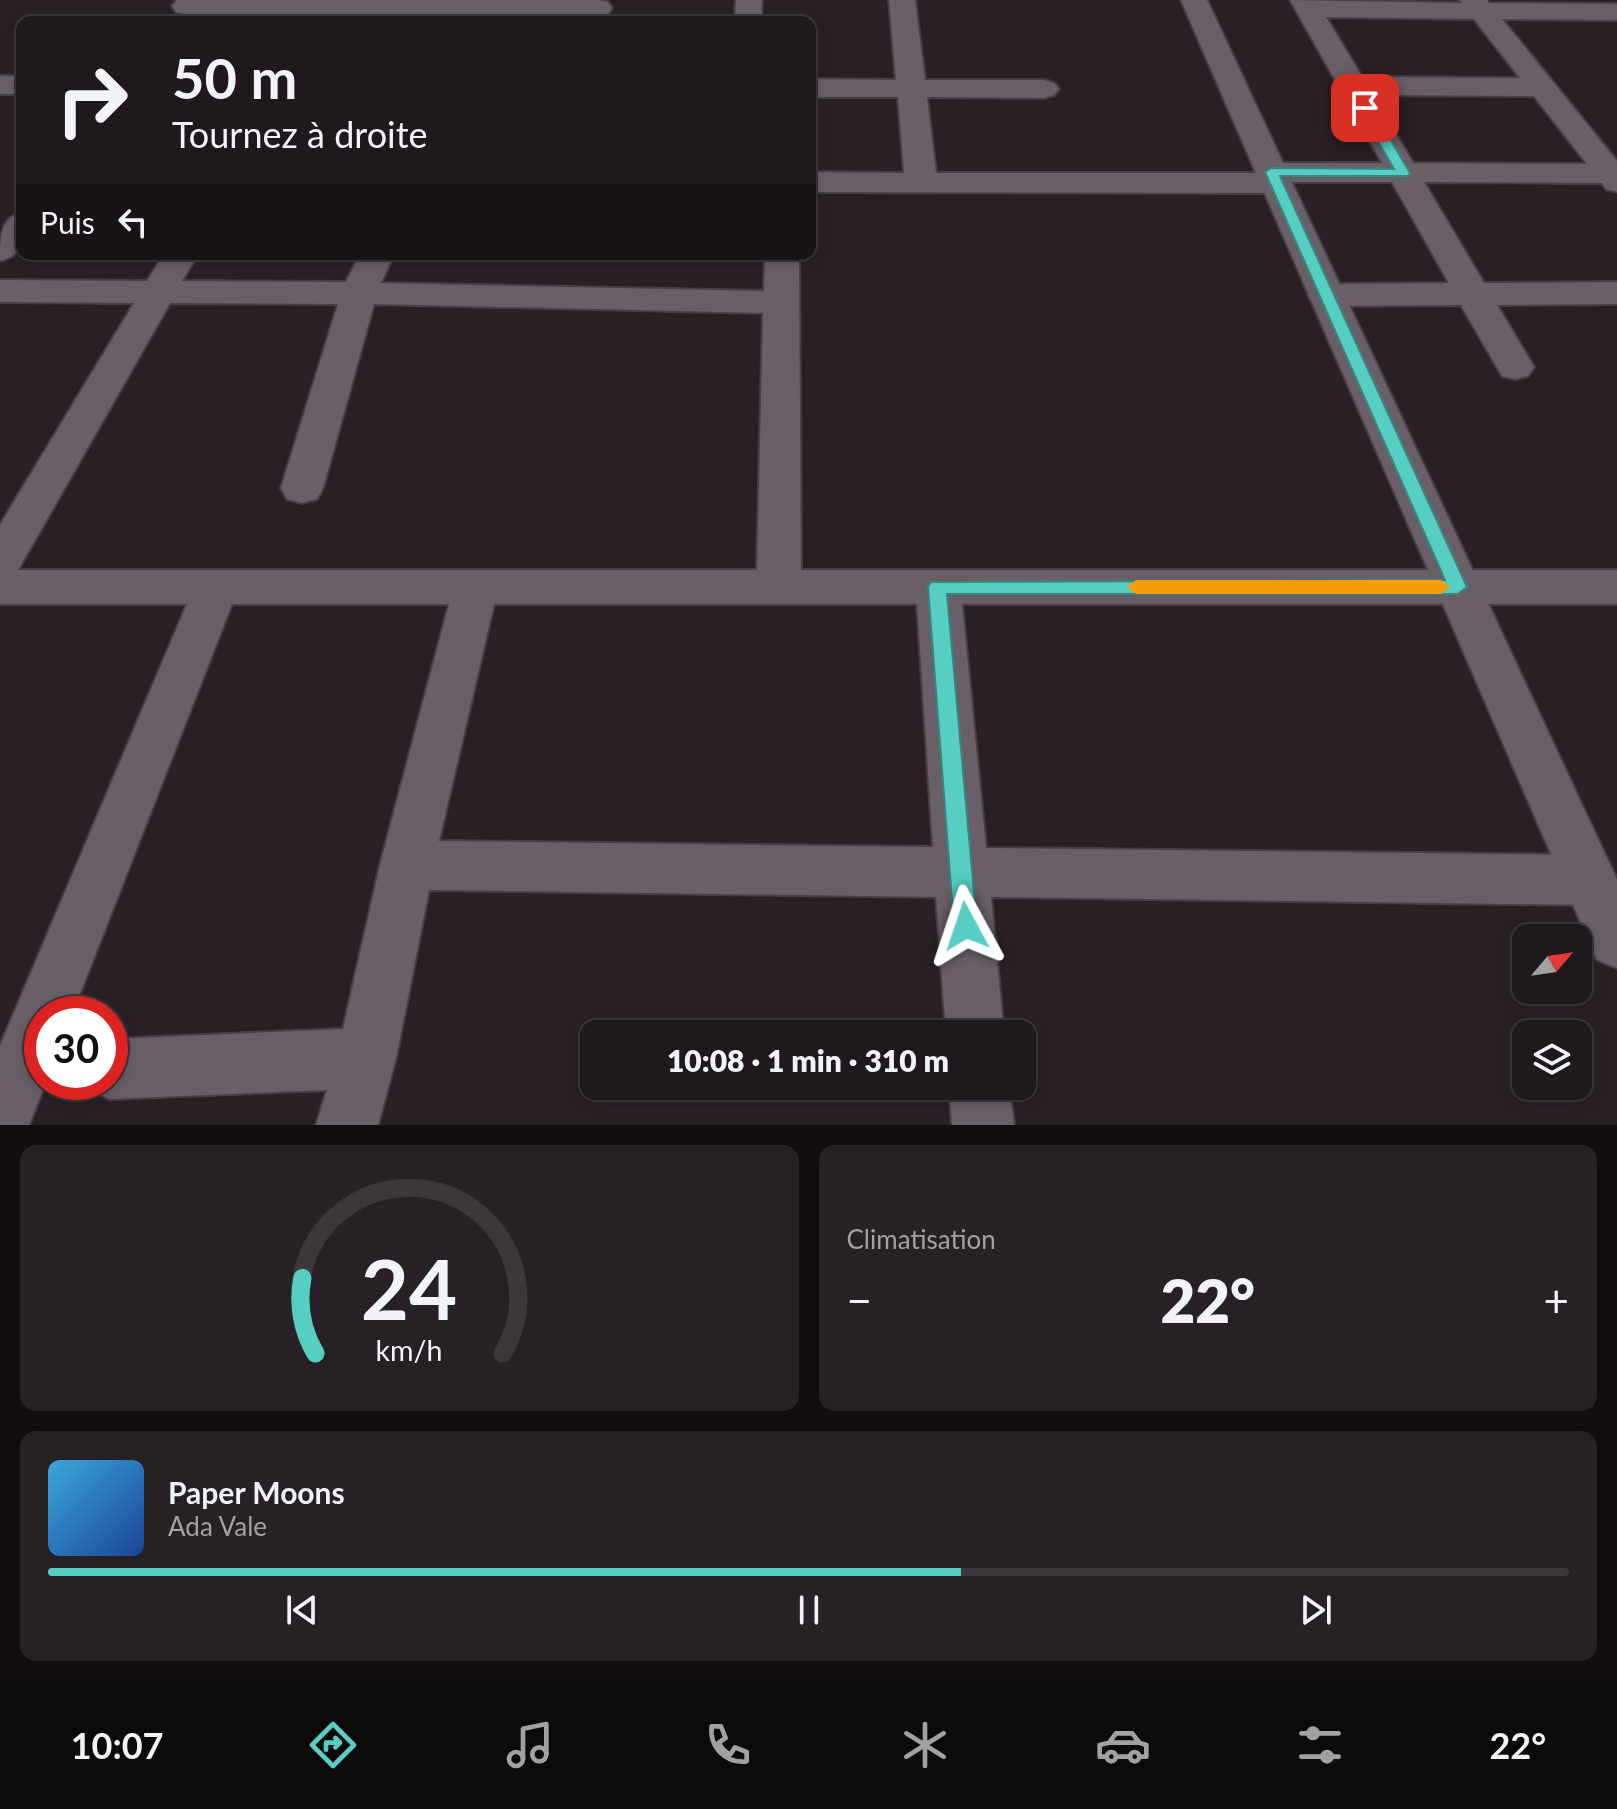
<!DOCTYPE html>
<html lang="fr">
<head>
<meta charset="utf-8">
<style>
  body { margin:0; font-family:Lato,sans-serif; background:#272125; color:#f1f3f6; height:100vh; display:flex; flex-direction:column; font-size:30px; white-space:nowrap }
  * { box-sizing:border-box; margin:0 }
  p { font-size:26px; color:#a1a0a3 }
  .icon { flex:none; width:44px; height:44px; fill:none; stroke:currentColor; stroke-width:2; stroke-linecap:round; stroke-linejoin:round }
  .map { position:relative; height:1125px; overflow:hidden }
  .panel { display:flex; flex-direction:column; gap:20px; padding:20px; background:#110d0f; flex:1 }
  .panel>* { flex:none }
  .guide { position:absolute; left:16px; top:16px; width:800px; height:244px; border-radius:16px; box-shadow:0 4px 12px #0003,0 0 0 2px #3c373b; background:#1f181c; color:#f1f3f6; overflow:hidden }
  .needle { width:52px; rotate:61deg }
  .buttons { position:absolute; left:1512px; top:924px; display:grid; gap:16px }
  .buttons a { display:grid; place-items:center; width:80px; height:80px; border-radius:16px; background:#1f181c; box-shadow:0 4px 12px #0003,0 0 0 2px #3c373b; font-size:40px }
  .speed { position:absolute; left:24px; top:996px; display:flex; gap:16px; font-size:40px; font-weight:700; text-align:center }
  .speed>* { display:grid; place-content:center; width:104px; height:104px; border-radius:50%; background:#1f181c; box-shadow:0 4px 12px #0003,0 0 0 2px #3c373b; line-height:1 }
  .speed .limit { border:12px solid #d22; background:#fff; color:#111 }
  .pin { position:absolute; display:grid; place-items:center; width:68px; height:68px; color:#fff; margin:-34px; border-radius:16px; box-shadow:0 4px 12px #0006 }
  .me { position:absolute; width:88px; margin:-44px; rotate:355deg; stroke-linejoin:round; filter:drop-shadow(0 0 6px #0008) }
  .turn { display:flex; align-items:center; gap:28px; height:168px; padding:0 24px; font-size:36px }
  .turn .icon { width:104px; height:104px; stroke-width:2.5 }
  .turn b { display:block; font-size:56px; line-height:68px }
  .then { display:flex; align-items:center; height:76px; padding:0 24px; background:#0003; gap:16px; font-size:30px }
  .big { font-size:60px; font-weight:800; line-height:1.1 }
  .panel .widget { flex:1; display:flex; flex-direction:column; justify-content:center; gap:12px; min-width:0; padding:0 28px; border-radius:16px; background:#272125 }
  .panel .dial { align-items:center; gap:0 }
  .dial svg { height:208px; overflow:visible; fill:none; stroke:#3c373b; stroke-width:7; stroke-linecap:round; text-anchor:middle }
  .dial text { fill:#f1f3f6; stroke:none }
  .song { display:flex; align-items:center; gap:24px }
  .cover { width:96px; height:96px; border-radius:12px; background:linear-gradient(135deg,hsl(200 70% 55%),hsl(220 70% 35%)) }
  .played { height:8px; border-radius:4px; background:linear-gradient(90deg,#56cec3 60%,#3c373b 60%) }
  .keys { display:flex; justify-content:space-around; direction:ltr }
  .heat { display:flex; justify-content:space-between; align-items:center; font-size:44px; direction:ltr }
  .panel .tiles { flex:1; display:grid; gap:20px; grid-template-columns:1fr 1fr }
  .widget:last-child { grid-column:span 2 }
  .trip { position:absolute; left:580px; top:1020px; width:456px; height:80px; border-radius:16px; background:#1f181c; box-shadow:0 4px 12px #0003,0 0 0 2px #3c373b; font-weight:800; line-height:80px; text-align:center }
  .tabs { display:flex; height:128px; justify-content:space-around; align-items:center; background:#0c0a0b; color:#a1a0a3 }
  .tabs .icon { width:56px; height:56px }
  .tabs .on { color:#56cec3 }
  .tabs b { font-size:36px; color:#f1f3f6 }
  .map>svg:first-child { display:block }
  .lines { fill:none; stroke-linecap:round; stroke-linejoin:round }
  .street-casing { stroke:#453e43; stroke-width:4 }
  .secondary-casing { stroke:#453e43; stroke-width:4 }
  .street { fill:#695f66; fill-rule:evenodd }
  .secondary { fill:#695f66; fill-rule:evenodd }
  .route { fill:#56cec3; stroke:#38867f; stroke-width:2 }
  .slow { fill:#f59e0b }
</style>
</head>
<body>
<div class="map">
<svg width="1617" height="1125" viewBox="0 0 1617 1125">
  <rect width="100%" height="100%" fill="#292026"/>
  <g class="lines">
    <defs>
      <g id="street">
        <polygon points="177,0 599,0 608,2 612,8 608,14 599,16 185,14 176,12 172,6"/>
        <polygon points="736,0 762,0 761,22 735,22"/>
        <path d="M889,0H915L925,80H1044L1054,83L1059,89L1054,95L1044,98L927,97L936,173H1256L1260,165L1271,163H1382L1290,0L1462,3L1460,0H1487L1489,3L1617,4V20L1502,19L1617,161V192L1606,189L1602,183L1424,182L1484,283L1617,282V304L1497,305L1534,367L1528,376L1515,379L1502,376L1461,305L1326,306L1313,303L1308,295L1313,287L1326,284L1449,283L1392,182H1291L1287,190L1276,193L810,192V172L904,173L898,97H810V79L896,80ZM1326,17L1474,19L1520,78L1362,77ZM1372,95L1534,96L1587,164L1413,163Z"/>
        <rect x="0" y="76" width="22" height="18"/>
        <path d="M22,212C22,234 26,255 0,261C0,239 0,218 22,212Z"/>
        <path d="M164,254H198L182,281L346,282L360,254H394L381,283L764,291L765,254H799L801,570H1617V604H962L986,848L1590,855L1609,862L1617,880L1609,898L1590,905L991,897L1004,1034H946L936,897L429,890L396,1058L378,1125H316L327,1090L110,1099L89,1090L85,1082H110V1039L343,1029L380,865L449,604H232L72,1014H42V1082H46L29,1125H0V1046L187,604H0V525L134,303L0,302V280L147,281ZM170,303L338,304L281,488L287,499L302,503L317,499L323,488L374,304L763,313L757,570H18ZM494,604H917L933,847L439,841Z"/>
        <polygon points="949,1086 1009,1086 1014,1125 952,1125"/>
      </g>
      <polygon id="secondary" points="1181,0 1207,0 1617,880 1617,968 1597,960"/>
    </defs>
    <use href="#street" class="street-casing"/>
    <use href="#secondary" class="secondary-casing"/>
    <use href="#street" class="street"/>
    <use href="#secondary" class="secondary"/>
  </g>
  <polygon class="route" points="1365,104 1372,108 1410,173 1408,176 1280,176 1467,587 1458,594 947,594 977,926 974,934 966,937 958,934 954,926 928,587 931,582 1445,580 1265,172 1271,168 1394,169 1359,108"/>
  <polygon class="slow" points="1136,580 1441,580 1450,587 1441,594 1136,594 1127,587"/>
</svg>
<div class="buttons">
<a><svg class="needle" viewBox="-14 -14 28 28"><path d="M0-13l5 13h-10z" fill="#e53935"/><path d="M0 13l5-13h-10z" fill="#a1a0a3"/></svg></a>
<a><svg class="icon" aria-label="layers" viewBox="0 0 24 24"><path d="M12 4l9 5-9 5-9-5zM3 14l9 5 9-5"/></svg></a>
</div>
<div class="speed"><div class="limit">30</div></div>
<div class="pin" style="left:1365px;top:108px;background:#d93025"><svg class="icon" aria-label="arrive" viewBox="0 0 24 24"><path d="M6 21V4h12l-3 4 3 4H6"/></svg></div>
<svg class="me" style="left:966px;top:926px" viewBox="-20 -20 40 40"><path d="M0-17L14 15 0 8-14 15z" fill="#56cec3" stroke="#fff" stroke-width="4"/></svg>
<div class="trip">10:08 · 1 min · 310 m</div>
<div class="guide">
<div class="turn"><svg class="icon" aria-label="right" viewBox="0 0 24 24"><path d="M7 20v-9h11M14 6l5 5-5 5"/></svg><div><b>50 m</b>Tournez à droite</div></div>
<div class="then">Puis<svg class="icon" aria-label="left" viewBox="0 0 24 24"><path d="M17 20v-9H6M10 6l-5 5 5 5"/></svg></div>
</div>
</div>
<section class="panel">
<div class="tiles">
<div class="widget dial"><svg viewBox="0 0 100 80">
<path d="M14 69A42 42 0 1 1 86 69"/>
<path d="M14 69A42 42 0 0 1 9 40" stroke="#56cec3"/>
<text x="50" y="56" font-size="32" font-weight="700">24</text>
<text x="50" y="72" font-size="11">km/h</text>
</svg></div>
<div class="widget"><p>Climatisation</p>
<div class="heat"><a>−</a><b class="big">22°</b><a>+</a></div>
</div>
<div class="widget">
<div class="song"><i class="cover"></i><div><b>Paper Moons</b><p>Ada Vale</p></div></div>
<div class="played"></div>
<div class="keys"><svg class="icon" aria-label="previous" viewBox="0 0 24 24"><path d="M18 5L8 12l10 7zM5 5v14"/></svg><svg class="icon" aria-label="pause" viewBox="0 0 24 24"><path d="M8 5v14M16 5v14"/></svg><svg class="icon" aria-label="next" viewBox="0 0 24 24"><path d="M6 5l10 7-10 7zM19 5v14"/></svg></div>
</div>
</div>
</section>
<nav class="tabs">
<b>10:07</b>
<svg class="icon on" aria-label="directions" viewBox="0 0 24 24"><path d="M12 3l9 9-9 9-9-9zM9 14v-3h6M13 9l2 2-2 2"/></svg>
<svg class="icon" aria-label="music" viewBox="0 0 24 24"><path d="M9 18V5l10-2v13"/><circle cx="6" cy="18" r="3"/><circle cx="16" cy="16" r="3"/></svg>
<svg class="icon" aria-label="phone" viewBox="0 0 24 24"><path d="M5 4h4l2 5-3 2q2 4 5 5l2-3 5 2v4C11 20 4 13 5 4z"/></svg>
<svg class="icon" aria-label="climate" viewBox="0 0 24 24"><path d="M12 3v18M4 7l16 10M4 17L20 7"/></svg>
<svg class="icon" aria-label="car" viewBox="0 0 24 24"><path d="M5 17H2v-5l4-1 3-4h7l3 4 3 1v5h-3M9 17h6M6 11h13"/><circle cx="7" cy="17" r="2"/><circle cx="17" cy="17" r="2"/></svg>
<svg class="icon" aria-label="filters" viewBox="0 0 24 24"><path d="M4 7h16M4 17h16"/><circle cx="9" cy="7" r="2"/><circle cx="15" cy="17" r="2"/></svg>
<b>22°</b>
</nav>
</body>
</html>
